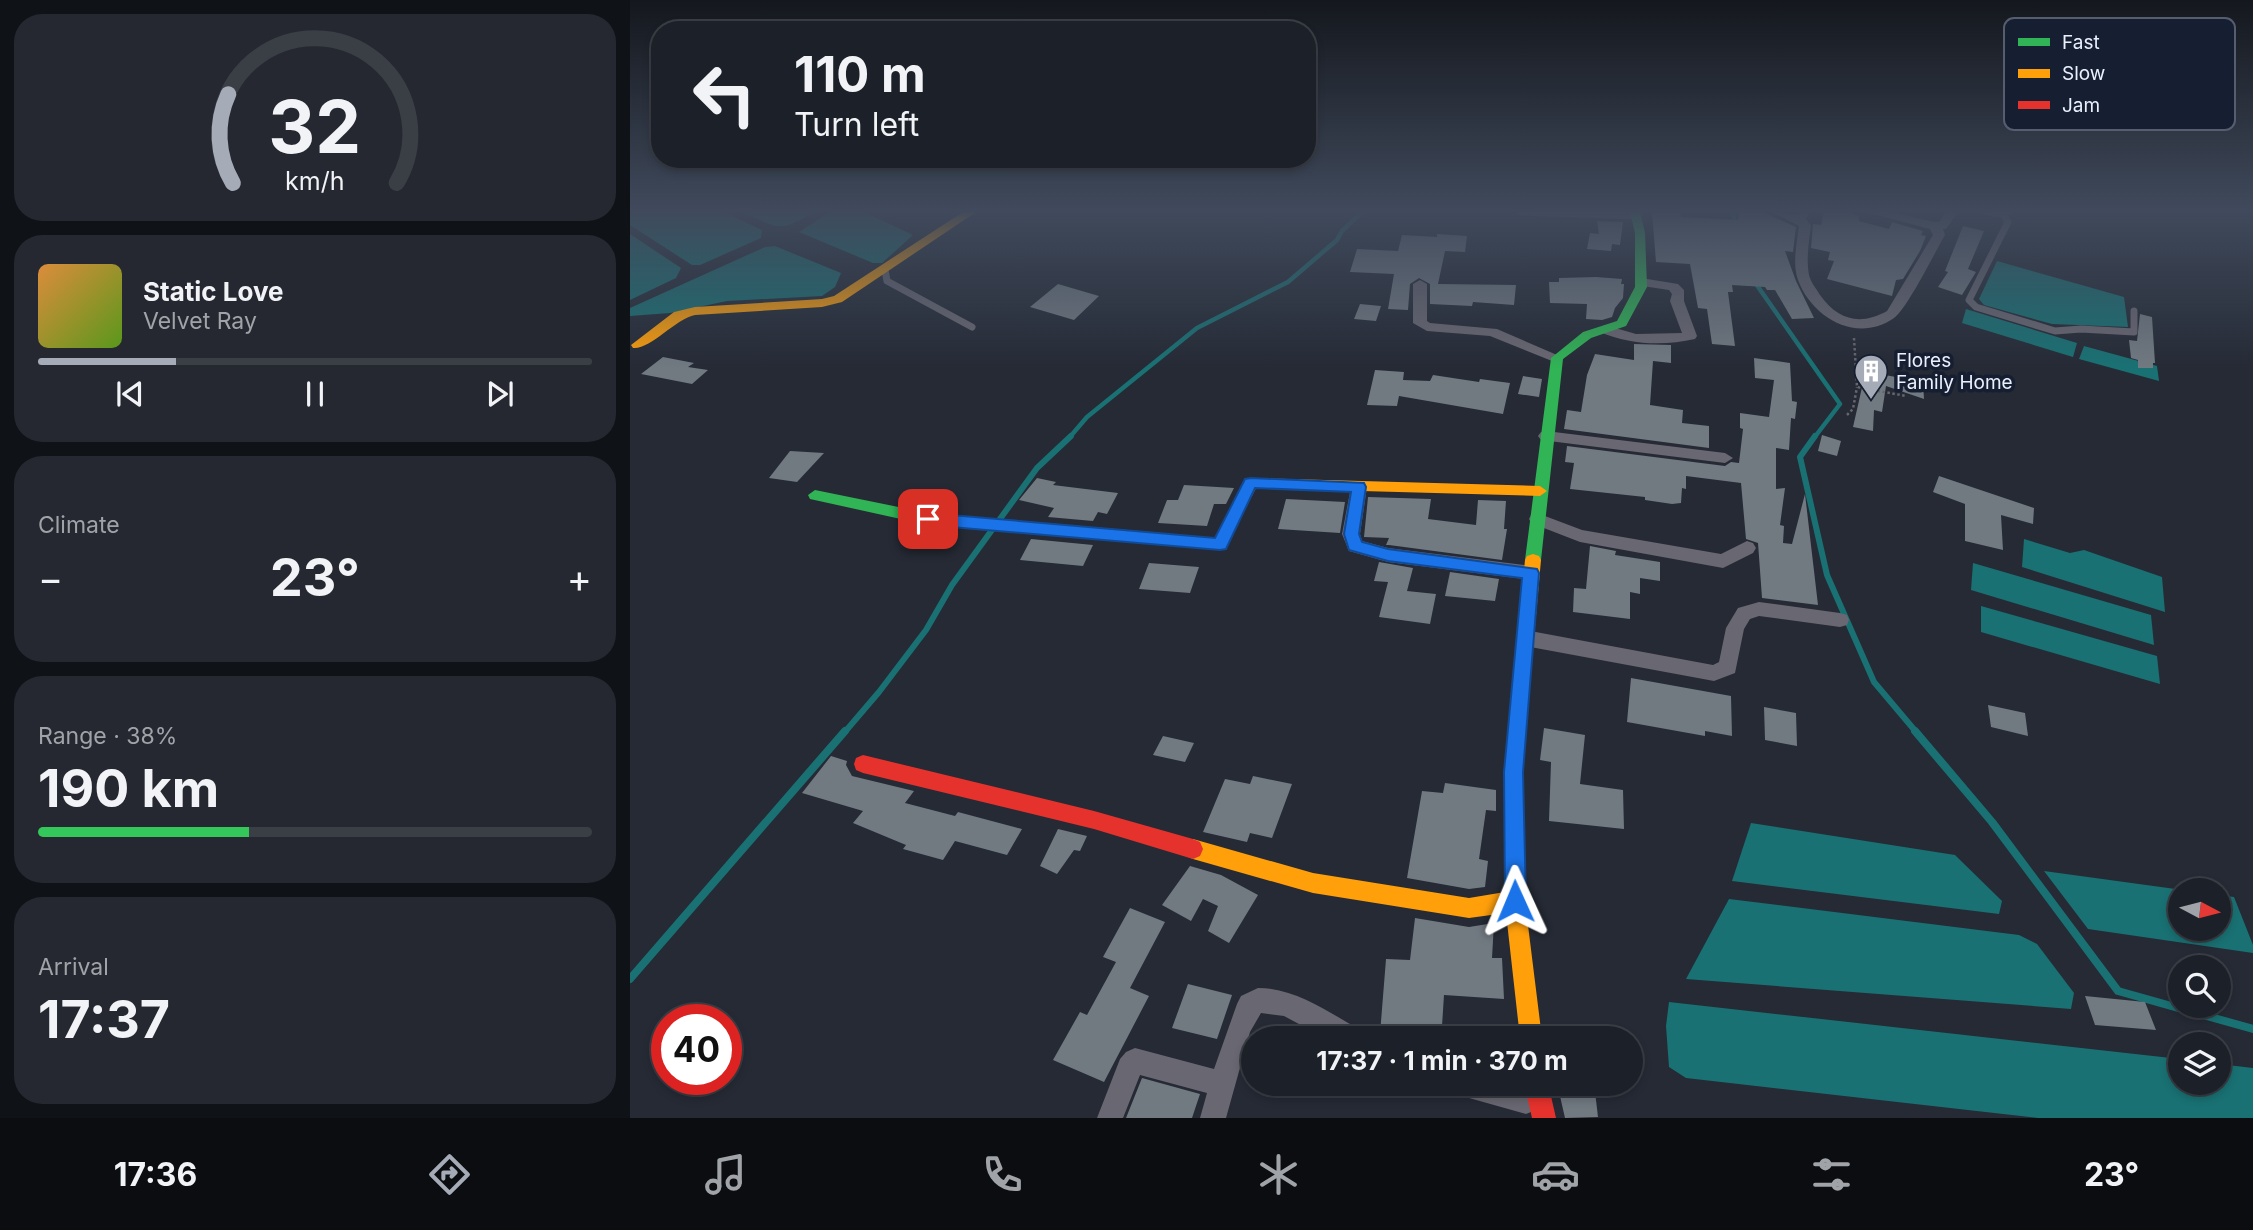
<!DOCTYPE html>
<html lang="en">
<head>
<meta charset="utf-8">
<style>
  body { margin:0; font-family:Inter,sans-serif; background:#252830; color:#f1f3f6; height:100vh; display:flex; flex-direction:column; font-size:26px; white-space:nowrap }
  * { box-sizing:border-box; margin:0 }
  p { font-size:23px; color:#a0a3a8 }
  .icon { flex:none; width:38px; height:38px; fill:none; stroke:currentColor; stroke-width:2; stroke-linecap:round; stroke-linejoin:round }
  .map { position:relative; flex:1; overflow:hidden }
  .panel { display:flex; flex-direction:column; gap:14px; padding:14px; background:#0f1216; width:630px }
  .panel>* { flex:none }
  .top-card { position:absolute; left:21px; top:21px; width:665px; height:147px; border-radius:28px; box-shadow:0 4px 10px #0003,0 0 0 2px #3a3e45; background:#1c2028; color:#f1f3f6; overflow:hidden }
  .needle { width:46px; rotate:97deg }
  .buttons { position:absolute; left:1538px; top:878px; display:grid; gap:14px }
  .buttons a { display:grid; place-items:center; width:63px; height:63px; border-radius:50%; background:#1c2028; box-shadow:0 4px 10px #0003,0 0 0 2px #3a3e45; font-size:35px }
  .speed { position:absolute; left:21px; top:1004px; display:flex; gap:14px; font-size:35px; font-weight:700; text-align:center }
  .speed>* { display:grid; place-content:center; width:91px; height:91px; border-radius:50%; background:#1c2028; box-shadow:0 4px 10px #0003,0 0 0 2px #3a3e45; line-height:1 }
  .speed .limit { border:10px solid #d22; background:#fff; color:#111 }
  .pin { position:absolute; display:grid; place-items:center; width:60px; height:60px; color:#fff; margin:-30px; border-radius:14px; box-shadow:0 4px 10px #0006 }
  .me { position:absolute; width:77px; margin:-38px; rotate:359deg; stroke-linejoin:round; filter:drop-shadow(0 0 5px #0008) }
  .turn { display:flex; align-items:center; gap:24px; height:147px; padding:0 28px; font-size:32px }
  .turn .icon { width:91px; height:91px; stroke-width:2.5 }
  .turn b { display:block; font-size:49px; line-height:60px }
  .big { font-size:52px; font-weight:700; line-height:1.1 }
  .panel .card { flex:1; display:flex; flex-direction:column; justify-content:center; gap:10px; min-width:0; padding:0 24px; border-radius:28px; background:#252830 }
  .panel .dial { align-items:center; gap:0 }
  .dial svg { height:182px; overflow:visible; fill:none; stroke:#3a3e45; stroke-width:7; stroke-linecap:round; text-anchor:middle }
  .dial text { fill:#f1f3f6; stroke:none }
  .song { display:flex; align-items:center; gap:21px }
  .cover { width:84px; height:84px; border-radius:10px; background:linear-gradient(135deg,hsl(30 70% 55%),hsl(90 70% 35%)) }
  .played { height:7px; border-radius:4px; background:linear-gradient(90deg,#a5abb7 25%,#3a3e45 25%) }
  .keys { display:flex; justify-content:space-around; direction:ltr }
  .heat { display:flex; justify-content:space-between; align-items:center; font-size:38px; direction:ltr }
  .charge { height:10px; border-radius:5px; background:linear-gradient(90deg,#34c759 38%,#3a3e45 0) }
  .trip { position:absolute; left:611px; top:1026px; width:402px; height:70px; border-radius:35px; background:#1c2028; box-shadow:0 4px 10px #0003,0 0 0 2px #3a3e45; font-weight:700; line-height:70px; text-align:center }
  .tab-bar { display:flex; height:112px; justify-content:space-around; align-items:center; background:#0b0d10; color:#a0a3a8 }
  .tab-bar .icon { width:49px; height:49px }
  .tab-bar .current { color:#a5abb7 }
  .tab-bar b { font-size:32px; color:#f1f3f6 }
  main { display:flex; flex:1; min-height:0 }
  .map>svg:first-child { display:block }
  .water { fill:#197173 }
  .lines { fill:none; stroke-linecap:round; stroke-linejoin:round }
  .stream-far2 { stroke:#197173; stroke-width:4.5 }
  .stream-far1 { stroke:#197173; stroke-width:6 }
  .stream { stroke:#197173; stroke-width:8 }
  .building { fill:#717981 }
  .path { stroke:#65666e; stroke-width:2.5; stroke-dasharray:2.5 2.5; stroke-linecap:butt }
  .lane { stroke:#696771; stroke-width:7 }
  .street { fill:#696771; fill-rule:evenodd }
  .fast { fill:#30b455; fill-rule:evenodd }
  .slow { fill:#ff9f0a; fill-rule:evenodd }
  .jam { fill:#e5322d; fill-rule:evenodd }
  .route { fill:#1a73e8; stroke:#114b97; stroke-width:2 }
  .labels { text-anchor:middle; stroke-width:7; stroke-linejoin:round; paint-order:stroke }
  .poi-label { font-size:19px; fill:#eaf0fd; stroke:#161e31; text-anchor:start }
  .key { fill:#161e31; stroke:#565d6e; stroke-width:2 }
  .key-label { font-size:19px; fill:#eaf0fd }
</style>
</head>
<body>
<main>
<section class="panel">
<div class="card dial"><svg viewBox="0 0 100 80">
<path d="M14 69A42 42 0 1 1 86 69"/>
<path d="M14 69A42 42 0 0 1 12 30" stroke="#a5abb7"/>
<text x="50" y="56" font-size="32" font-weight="700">32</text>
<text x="50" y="72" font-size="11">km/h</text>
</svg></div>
<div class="card">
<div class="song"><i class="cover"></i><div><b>Static Love</b><p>Velvet Ray</p></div></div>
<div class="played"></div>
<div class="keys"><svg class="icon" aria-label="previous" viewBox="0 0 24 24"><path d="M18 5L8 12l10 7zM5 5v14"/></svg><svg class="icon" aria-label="pause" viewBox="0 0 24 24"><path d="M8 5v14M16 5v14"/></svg><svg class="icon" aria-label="next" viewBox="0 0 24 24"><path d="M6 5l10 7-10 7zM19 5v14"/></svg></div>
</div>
<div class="card"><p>Climate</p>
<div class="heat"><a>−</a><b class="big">23°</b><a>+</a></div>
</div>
<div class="card"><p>Range · 38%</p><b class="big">190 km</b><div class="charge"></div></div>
<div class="card"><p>Arrival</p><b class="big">17:37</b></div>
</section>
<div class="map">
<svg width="1623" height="1118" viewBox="0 0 1623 1118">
  <rect width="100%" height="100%" fill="#252a35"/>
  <g class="water">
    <polygon points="0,212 94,212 132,230 131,238 70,265 62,265 0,225"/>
    <path d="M112,212H185C146,233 151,229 112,212Z"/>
    <polygon points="200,212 234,212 283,235 252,263 243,263 169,232"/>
    <polygon points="0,234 51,268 46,278 0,300"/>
    <polygon points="145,246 211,273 205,287 192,296 97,301 40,313 0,316 0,308 135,247"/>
    <polygon points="1367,261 1494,297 1498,327 1422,324 1354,305 1349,299"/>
    <polygon points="1336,309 1447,343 1443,357 1332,323"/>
    <polygon points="1454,346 1527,366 1529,381 1449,359"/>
    <polygon points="1394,539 1440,553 1454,550 1532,577 1535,612 1392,567"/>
    <polygon points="1343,563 1521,615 1524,645 1341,590"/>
    <polygon points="1351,606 1527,656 1530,684 1351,632"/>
    <polygon points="1121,823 1325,855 1372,901 1369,914 1102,881"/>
    <polygon points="1414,871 1560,891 1550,891 1550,929 1589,929 1589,895 1604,897 1623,945 1623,953 1458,929"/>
    <polygon points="1099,899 1389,935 1407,944 1444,993 1441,1009 1056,979"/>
    <polygon points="1039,1002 1550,1059 1550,1083 1589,1083 1589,1064 1623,1068 1623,1118 1408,1118 1056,1078 1039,1067 1036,1026"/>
  </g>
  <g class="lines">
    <g class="stream-far2">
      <polyline points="1102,212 1107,227"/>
      <polyline points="1124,281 1210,404 1184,438"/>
      <polyline points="439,438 457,417 567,328 658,282 707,240 712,231 732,212"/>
    </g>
    <g class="stream-far1">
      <polyline points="1185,436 1170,457 1197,575 1244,682 1287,733"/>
      <polyline points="214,733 249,692 296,630 322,585 407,468 441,436"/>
    </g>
    <g class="stream">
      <polyline points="1285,731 1362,822 1488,991 1623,1029"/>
      <polyline points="0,979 215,731"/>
    </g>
  </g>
  <g class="building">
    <polygon points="1022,212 1050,212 1051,217 1108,220 1109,212 1132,212 1166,227 1163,252 1155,251 1166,281 1184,318 1162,319 1145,290 1137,290 1135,287 1102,285 1103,292 1098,292 1105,346 1082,344 1077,309 1068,308 1060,264 1026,262"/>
    <polygon points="1194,212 1219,212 1229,216 1229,221 1259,229 1262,222 1293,231 1291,235 1296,236 1290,251 1273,279 1266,280 1262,296 1197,279 1204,261 1198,260 1200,252 1181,248 1183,224 1191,225"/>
    <polygon points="967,221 993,222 990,245 982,244 981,251 957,249 960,233 969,234"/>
    <polygon points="1333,226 1354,231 1338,269 1346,272 1332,295 1308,287 1318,272 1315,271"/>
    <polygon points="807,234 837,236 835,252 815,251 808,284 886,285 884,305 843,302 842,306 800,304 800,284 789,278 780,284 778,310 758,309 764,274 720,272 727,249 768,251 772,235 807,237"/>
    <polygon points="966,277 992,279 991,284 994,284 993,298 985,308 982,317 972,320 956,319 957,304 920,303 919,282 929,282 929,278"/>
    <polygon points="428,284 469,296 444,320 400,307"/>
    <polygon points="730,304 751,306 746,321 724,319"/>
    <polygon points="1510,314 1522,317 1525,363 1523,363 1523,368 1508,368 1508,360 1501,358 1499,340 1507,341"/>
    <polygon points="1004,344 1041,345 1041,363 1023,361 1020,405 1053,410 1052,423 1079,426 1079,448 934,429 937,410 951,412 957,375 965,354 1004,360"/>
    <polygon points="33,357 64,363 58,367 78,370 62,384 11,374"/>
    <polygon points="1124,358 1160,363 1162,401 1167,402 1165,419 1161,418 1159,450 1146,448 1146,489 1155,488 1150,525 1154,526 1153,543 1162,544 1175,494 1188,605 1132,598 1128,543 1116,539 1111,483 1056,476 1056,489 1052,488 1051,503 1042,504 1015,500 1015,497 940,489 944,463 935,462 937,446 1095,466 1101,462 1109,463 1113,429 1110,428 1110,413 1139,417 1144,380 1125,378"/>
    <polygon points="1237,363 1244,364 1244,373 1293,382 1294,399 1256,386 1252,412 1244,410 1243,431 1223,427 1233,383 1231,371 1235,373"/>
    <polygon points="745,370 774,372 773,380 800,381 803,375 849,382 850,379 880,383 873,414 769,396 767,406 737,405"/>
    <polygon points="893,376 912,379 909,397 888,394"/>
    <polygon points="1192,435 1211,441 1207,456 1188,451"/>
    <polygon points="160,451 194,453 167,482 139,478"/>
    <polygon points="1309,476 1404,508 1403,524 1371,515 1373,550 1335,541 1335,504 1303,492"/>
    <polygon points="407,478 426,482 423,485 488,493 477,514 468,512 463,521 418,517 424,508 389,500"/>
    <polygon points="554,485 604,488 596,504 584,504 577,526 528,523 537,500 548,500"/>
    <polygon points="738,497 801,499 798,519 846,525 848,500 876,501 874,529 877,529 872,560 759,545 756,545 759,538 734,537"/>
    <polygon points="656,499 715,502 710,533 648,529"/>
    <polygon points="401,539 463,545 453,566 390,560"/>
    <polygon points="960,546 986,551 985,555 1030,562 1030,581 1010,578 1010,594 1000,592 1000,619 943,612 944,588 956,589"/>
    <polygon points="749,562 783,568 777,591 806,594 800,624 749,617 758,582 744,581"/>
    <polygon points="519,563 569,567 560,593 509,589"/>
    <polygon points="820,572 869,579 865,601 815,596"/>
    <polygon points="1001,678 1101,696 1102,736 1075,731 1075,736 997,722"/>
    <polygon points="1358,705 1395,713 1398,736 1361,727"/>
    <polygon points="1134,707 1166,713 1167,746 1135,740"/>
    <polygon points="914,728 955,735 950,784 993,790 994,829 919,821 921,762 910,760"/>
    <polygon points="533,736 564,743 555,762 523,755"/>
    <polygon points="201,756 217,761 216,765 222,776 284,791 275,803 325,816 328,812 392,829 377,855 325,841 313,860 273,849 276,845 223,823 233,811 172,793"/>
    <polygon points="623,776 662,784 642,838 620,833 617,842 573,832 595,779 620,784"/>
    <polygon points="815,783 866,790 866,811 856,810 849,859 858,861 855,887 839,889 777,878 792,791 813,793"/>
    <polygon points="428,829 457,836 450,851 444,850 427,874 410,866"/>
    <polygon points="560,866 591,875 628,895 599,943 578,931 588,906 573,899 561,921 532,905"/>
    <polygon points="500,908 535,922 500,988 519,996 474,1082 423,1060 450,1012 457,1015 486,962 473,957"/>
    <polygon points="785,918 839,927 864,923 862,958 872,958 874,999 814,995 812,1026 792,1025 792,1037 750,1034 756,959 780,960"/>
    <polygon points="558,984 602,995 587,1039 542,1028"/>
    <polygon points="1455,996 1515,1002 1526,1030 1465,1025"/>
    <polygon points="512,1078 570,1094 562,1118 496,1118"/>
    <polygon points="927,1083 964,1083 968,1117 935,1118"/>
  </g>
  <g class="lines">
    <g class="path">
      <polyline points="1224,338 1227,387 1276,396"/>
      <polyline points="1217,415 1223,409 1227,387"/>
    </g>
    <g class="lane">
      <polyline points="891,212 1006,216"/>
      <polyline points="1373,214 1378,222 1339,300 1346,307 1425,331 1451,329 1504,332 1504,311"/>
      <polyline points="255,270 257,281 342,327"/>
    </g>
    <g class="street">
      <path d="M1142,212L1166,215L1179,212L1176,219L1181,225C1179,241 1176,259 1179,275C1181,283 1186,288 1190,295C1208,320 1230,326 1257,311L1303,235L1300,229L1236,212H1260L1305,222H1309L1316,212H1328L1316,229H1313L1315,235C1305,252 1277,309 1264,318C1227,344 1182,318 1168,280C1162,263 1167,242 1169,226Z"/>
      <path d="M1351,212H1383C1376,218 1358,218 1351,212Z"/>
      <path d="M1011,278L1048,284L1054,290V301L1067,336L1065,339C1034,346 1000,345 970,332L968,329L975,325L1006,334L1052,333L1040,301L1042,294L1039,290L1006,285L1005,282Z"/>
      <polygon points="790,280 797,284 797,321 800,323 867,329 934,358 927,362 922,361 860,336 797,331 783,323 783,284"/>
      <polygon points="916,431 1095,453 1103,458 1095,463 911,440 908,436 911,432"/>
      <polygon points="729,481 737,487 730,534 732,541 758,548 901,566 907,568 910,573 907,578 901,580 758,562 719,551 712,534 721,487"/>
      <polygon points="907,513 952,530 1091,554 1117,541 1123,543 1126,548 1123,553 1093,568 950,542 901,523 899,519 901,515"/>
      <polygon points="1129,602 1210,613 1217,615 1219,620 1217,625 1210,627 1129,616 1120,619 1114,629 1105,673 1084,681 895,646 888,643 886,638 888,633 895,630 1083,665 1089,662 1096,628 1108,608"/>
      <path d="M628,988C665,988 698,1012 729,1029L733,1038H695L654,1016L631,1013L620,1032L596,1118H570L577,1093L510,1075L493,1118H467L490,1059L496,1052L505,1048L584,1069L607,1004L611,996Z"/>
      <polygon points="819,1083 880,1083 896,1088 907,1084 916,1088 920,1097 916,1106 896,1114 832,1096 823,1092"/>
    </g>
    <g class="fast">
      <polygon points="1000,212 1010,212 1015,233 1017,287 996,326 961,338 933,359 911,560 909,564 897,564 895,560 921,358 953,332 987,321 1005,287 1005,233"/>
      <polygon points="185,490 298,513 520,532 528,538 520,544 298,525 180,499 178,495"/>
    </g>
    <g class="slow">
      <path d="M333,212H346L212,302L192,307L65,315C45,319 20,350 3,348L1,345L44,312L65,307L192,299L204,296Z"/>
      <polygon points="621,478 910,486 917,491 910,496 626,488 595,548 590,550 515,542 512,538 520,532 585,538 616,479"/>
      <polygon points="903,554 909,556 911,560 892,772 895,901 912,1038 890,1038 876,913 839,918 683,893 563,859 556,856 553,849 556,842 563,839 683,873 839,898 875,892 874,772 895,560 897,556"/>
    </g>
    <g class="jam">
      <polygon points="233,755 464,811 563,839 570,842 573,849 570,856 563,859 464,829 233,773 226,770 224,764 226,758"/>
      <polygon points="894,1083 918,1083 926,1118 902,1118"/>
    </g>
  </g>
  <linearGradient id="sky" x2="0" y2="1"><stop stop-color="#14171d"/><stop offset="0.57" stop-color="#404a5c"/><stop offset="1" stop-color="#404a5c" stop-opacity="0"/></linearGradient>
  <rect width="1623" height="369" fill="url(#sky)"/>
  <polygon class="route" points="621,478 734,483 736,487 729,534 732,542 758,549 907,569 909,573 893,772 896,901 893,908 885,911 878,908 875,901 874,772 892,578 758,561 719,550 714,534 721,492 625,488 596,549 590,550 298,525 290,519 298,513 585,538 615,479"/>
  <defs>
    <symbol id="building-pin" viewBox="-11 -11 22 30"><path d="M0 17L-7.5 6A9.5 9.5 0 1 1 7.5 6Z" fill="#a5abb7" stroke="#161e31"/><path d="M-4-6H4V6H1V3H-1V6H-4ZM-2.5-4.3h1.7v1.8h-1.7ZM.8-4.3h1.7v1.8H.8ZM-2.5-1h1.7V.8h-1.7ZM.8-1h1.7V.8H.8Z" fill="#fff"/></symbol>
  </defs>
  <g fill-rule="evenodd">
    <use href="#building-pin" x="1222" y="352" width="38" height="52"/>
  </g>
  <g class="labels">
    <g class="poi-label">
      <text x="1266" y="367">Flores<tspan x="1266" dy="22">Family Home</tspan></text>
    </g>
  </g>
  <rect x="1374" y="18" width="231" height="112" rx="10" class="key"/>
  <rect x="1388" y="38" width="32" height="8" fill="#30b455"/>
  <rect x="1388" y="69" width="32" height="9" fill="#ff9f0a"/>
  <rect x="1388" y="101" width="32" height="8" fill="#e5322d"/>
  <g class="key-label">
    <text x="1432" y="49">Fast</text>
    <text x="1432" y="80">Slow</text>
    <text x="1432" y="112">Jam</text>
  </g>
</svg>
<div class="buttons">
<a><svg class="needle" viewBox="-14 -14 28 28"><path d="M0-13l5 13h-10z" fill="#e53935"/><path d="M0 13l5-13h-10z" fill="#a0a3a8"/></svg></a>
<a><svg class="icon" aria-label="search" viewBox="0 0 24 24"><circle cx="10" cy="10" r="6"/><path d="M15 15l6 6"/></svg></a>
<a><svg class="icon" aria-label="layers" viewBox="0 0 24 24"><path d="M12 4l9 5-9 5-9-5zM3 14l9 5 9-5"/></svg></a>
</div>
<div class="speed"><div class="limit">40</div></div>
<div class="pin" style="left:298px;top:519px;background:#d93025"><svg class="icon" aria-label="arrive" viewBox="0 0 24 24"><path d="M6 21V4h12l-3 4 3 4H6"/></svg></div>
<svg class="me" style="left:885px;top:901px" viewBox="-20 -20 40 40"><path d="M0-17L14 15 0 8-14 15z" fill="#1a73e8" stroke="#fff" stroke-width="4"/></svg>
<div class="trip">17:37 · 1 min · 370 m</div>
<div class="top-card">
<div class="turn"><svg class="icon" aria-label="left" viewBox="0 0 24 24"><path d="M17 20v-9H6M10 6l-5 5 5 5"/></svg><div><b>110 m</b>Turn left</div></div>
</div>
</div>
</main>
<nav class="tab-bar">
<b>17:36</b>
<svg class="icon current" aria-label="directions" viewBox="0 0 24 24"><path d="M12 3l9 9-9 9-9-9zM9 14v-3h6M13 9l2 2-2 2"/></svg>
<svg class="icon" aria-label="music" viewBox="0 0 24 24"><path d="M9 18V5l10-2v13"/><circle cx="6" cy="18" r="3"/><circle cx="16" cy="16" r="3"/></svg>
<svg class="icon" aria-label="phone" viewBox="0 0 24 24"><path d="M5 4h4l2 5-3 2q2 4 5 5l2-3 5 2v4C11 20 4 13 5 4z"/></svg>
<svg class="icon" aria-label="climate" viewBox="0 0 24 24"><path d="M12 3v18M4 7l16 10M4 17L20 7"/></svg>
<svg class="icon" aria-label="car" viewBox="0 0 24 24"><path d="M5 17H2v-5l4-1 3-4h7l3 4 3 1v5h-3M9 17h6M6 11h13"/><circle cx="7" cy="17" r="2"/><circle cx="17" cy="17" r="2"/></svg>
<svg class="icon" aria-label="filters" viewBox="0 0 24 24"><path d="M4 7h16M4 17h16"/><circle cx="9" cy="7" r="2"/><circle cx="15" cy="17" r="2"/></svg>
<b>23°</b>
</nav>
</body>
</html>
